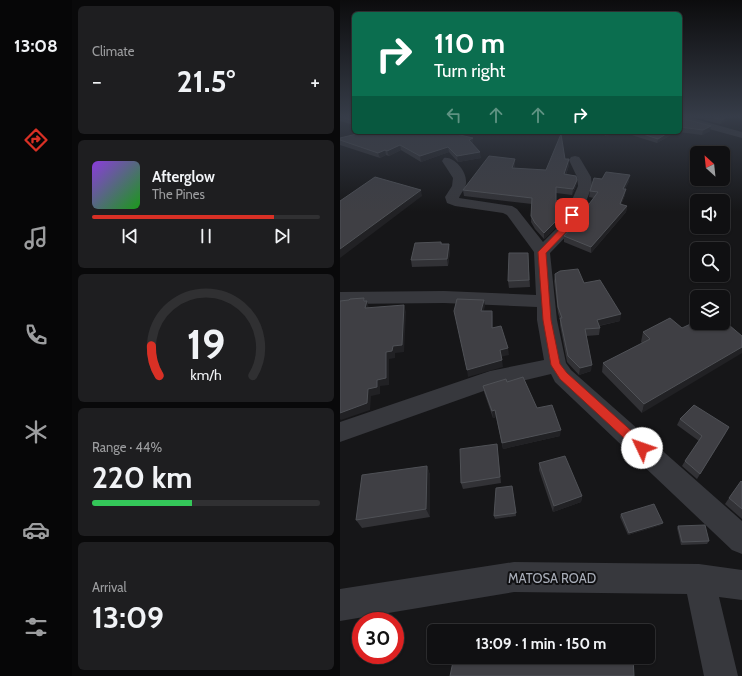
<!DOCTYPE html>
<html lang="en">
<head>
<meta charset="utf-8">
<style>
  body { margin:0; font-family:Cabin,sans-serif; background:#1e1e20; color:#f1f3f6; height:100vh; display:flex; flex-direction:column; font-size:15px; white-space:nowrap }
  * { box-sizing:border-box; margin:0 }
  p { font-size:13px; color:#9c9d9f }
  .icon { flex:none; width:22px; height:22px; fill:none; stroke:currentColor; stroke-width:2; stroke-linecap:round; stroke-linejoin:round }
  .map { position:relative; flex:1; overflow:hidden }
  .side { display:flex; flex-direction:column; gap:6px; padding:6px; background:#09090a; width:268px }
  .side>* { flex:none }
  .hud { position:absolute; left:12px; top:12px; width:330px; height:122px; border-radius:6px; box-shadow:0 1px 3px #0004,0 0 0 1px #303032; background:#0b6e4f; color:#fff; overflow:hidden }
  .needle { width:26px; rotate:333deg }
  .fabs { position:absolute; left:350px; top:146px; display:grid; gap:8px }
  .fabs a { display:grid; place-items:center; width:40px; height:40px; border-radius:6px; background:#101012; box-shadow:0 1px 3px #0004,0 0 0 1px #303032; font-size:20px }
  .speed { position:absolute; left:12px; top:612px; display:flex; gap:8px; font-size:20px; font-weight:700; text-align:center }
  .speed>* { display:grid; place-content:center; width:52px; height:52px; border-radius:50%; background:#101012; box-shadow:0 1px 3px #0004,0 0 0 1px #303032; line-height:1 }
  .speed .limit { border:6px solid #d22; background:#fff; color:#111 }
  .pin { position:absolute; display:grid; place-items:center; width:34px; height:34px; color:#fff; margin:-17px; border-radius:8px; box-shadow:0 2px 6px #0006 }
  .me { position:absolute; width:44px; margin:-22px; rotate:312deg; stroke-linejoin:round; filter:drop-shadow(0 0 3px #0008) }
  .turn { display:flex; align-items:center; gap:14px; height:84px; padding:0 16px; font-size:18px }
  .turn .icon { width:52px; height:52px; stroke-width:2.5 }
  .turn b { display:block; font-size:28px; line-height:34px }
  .lanes { display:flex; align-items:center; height:38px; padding:0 16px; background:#0003; justify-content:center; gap:20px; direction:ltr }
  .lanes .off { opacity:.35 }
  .big { font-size:30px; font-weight:700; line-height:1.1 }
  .side .card { flex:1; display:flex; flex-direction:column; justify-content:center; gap:6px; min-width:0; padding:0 14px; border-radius:6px; background:#1e1e20 }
  .side .dial { align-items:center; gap:0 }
  .dial svg { height:104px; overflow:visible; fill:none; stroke:#303032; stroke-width:7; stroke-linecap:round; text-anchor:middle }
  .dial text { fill:#f1f3f6; stroke:none }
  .song { display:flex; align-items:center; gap:12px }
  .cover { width:48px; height:48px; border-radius:6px; background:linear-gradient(135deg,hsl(270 70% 55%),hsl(120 70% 35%)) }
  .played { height:4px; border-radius:2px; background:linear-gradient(90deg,#d93025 80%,#303032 80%) }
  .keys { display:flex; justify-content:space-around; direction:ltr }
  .heat { display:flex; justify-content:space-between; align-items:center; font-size:22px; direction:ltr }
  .charge { height:6px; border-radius:3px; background:linear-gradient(90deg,#34c759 44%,#303032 0) }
  .trip { position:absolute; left:87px; top:624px; width:228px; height:40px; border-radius:6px; background:#101012; box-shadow:0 1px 3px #0004,0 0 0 1px #303032; font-weight:700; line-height:40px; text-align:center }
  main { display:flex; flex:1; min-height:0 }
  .menu { display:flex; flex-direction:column; width:72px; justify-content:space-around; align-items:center; background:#060607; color:#9c9d9f }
  .menu .icon { width:28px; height:28px }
  .menu .selected { color:#d93025 }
  .menu b { font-size:18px; color:#f1f3f6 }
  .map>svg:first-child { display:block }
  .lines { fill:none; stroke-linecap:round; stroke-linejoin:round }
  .minor { fill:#37383d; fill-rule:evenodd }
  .wall { fill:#323236 }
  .shaded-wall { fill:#212124 }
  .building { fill:#3f3f44; stroke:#4f5156 }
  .route { fill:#d93025; stroke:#8d1f18 }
  .labels { text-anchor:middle; stroke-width:4; stroke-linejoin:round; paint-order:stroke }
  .near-street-label { font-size:13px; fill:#a8adb8; stroke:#111113 }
</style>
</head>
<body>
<main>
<nav class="menu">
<b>13:08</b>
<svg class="icon selected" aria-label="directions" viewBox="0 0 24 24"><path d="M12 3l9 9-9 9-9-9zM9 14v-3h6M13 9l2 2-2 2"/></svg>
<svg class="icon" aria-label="music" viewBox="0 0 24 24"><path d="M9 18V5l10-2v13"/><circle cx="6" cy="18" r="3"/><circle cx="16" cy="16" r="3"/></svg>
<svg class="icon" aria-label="phone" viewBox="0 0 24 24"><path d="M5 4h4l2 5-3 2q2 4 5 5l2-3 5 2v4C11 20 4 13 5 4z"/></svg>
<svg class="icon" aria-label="climate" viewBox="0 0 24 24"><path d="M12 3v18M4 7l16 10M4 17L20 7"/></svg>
<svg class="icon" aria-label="car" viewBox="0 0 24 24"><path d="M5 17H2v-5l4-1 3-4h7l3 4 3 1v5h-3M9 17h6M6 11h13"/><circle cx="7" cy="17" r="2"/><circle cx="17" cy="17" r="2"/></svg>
<svg class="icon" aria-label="filters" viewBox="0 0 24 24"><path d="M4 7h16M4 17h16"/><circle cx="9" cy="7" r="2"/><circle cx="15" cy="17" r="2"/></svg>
</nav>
<section class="side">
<div class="card"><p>Climate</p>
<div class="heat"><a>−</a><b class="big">21.5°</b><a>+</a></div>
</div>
<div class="card">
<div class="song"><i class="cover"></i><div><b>Afterglow</b><p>The Pines</p></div></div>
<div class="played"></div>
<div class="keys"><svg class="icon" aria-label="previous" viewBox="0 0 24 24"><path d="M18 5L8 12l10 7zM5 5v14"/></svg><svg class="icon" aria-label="pause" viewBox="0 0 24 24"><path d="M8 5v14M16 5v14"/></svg><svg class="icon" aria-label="next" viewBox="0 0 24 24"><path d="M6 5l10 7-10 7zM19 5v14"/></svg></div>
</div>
<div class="card dial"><svg viewBox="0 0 100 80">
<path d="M14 69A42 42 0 1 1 86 69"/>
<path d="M14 69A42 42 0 0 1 8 46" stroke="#d93025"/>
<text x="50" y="56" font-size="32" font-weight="700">19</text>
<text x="50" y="72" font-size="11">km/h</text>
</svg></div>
<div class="card"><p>Range · 44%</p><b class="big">220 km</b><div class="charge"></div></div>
<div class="card"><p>Arrival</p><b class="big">13:09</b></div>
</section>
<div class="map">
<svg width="402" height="676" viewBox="0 0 402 676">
  <rect width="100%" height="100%" fill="#161618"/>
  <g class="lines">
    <g class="minor">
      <polygon points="340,117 348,117 402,132 402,138 340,121"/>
      <path d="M235,156L239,157L241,160L251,177L252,186L237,225L210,253L217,320L226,363L231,370L402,521V554L392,550L215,382L211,374L152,388L0,442V422L150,371L204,360L197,320V307L104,303L0,304V292L104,291L196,295L194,252L167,215L163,213L115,206L107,203L105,197L112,186L113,178L102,161L104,158C113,156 126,170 126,181C127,187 121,193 119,198L172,206L177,209L203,242L222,223L238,186L237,177L229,160L231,157Z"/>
      <polygon points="174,562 359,564 402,570 402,600 379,597 398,676 364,676 347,594 174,592 0,621 0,589"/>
    </g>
  </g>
  <g class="wall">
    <polygon points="0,117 14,117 14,125 0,121"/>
    <polygon points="340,117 341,118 370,131 362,135 339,132 340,132"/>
    <polygon points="353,117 393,117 380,124"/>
    <polygon points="259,132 336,132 317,143 282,132 266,136"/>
    <polygon points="0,138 133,138 133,144 141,158 118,162 109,152 81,162 61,150 49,156 46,155 40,158 0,145"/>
    <polygon points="225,159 229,165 226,175 237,180 236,186 232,195 216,193 216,227 204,239 195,229 191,222 192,204 124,196 123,190 175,165 174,169 206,170"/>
    <polygon points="289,181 285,189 285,195 281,205 287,206 286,212 251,253 224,242 224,236 238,220 254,198 249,197 250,191"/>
    <polygon points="101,242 102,244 109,244 110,251 108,266 72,267 71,260"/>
    <polygon points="188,253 190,287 169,288 168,281"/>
    <polygon points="215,274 244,283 280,321 259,326 260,328 259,335 246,336 251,371 239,375 227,362 220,325 220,320 218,313 214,281"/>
    <polygon points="330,318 302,413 262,372 263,363 302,343 301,342 303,332"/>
    <polygon points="143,386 197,408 220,436 163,449 156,417 153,418 144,392"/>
    <polygon points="340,419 386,433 357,479 342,466 345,461 359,441 337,425"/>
    <polygon points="157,444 161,483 123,489 121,483"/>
    <polygon points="199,463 242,496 241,502 213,512 199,470"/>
    <polygon points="87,466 90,475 90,517 22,528 16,520"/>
    <polygon points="402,482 402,519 385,504 389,498"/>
    <polygon points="172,486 176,516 155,519 154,516"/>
    <polygon points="281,514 321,525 288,535 280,517"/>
    <polygon points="338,526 369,541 367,544 341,545 337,528"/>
  </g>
  <g class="shaded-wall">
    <polygon points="387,117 393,117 380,124 382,120"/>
    <polygon points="371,126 370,131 362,135 363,130"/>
    <polygon points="266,132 282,132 266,136"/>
    <polygon points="329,132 336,132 317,143 318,139"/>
    <polygon points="133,138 133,144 129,145 129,140"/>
    <polygon points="60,145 61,150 49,156 47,151"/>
    <polygon points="108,147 109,152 81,162 80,156"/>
    <polygon points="45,150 46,155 40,158 38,153"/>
    <polygon points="140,152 141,158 118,162 117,156"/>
    <polygon points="175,159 175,165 172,174 172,168"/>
    <polygon points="229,159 229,165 224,180 224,174"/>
    <polygon points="290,175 289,181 283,194 283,189"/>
    <polygon points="237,180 236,186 232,195 233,189"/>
    <polygon points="286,189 285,195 279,210 280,204"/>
    <polygon points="81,190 82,196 0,258 0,249"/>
    <polygon points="287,206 286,212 251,253 251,247"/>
    <polygon points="216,221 216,227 204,239 204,233"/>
    <polygon points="109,244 110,251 108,266 107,259"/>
    <polygon points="24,298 26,303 27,301 29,308 25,308 24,301"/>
    <polygon points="144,300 145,306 142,318 141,311"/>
    <polygon points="64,305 66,312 64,352 55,353 55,358 49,359 49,385 40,386 40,394 31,396 30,410 1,420 0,419 0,413 28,389 37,380 46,352 53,346"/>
    <polygon points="152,311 153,317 153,334 152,328"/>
    <polygon points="281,314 280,321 257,326 257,320"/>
    <polygon points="402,347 402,353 302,413 304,404"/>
    <polygon points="168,348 169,355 160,357 160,350"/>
    <polygon points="162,360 163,367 128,377 127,370"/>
    <polygon points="252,365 251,371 239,375 240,368"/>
    <polygon points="155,410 156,417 153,418 152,411"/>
    <polygon points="389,427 386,433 357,479 360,474"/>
    <polygon points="221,430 220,436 163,449 162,443"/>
    <polygon points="87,466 90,475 90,517 86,509"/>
    <polygon points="242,496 241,502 213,512 214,506"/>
    <polygon points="323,523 321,525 288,535 289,533"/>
  </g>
  <g class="building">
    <polygon points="1,117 14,117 14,121"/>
    <polygon points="340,117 341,118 371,126 363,130 340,127"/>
    <polygon points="371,117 387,117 382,120"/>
    <polygon points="25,132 107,132 133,138 129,140 140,152 117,156 108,147 80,156 60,145 47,151 45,150 38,153 0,140 0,138"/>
    <polygon points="297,132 329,132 318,139"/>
    <polygon points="221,134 225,159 229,159 224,174 236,176 237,180 233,189 216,187 216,221 204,233 195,223 191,216 192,198 123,190 149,156 175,159 172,168 206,170"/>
    <polygon points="266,172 290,175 283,189 286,189 280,204 287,206 251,247 224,236 238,220 241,215 258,192 250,191 254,178 262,179"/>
    <polygon points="35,177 81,190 0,249 0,201"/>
    <polygon points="101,242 101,244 109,244 107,259 71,260 75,243"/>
    <polygon points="169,253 188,253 189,280 168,281"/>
    <polygon points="238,269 244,283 260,280 281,314 257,320 260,328 245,329 252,365 240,368 228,356 220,318 222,318 218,307 215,274 220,271"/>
    <polygon points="24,298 24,301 27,301 25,308 64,305 62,345 53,346 52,351 46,352 46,378 37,380 37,387 28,389 27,403 0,413 0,301 9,300 10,299"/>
    <polygon points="117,299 144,300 141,311 152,311 152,328 161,326 168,348 160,350 162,360 127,370 114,311"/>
    <polygon points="330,318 342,328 357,321 357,323 383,323 383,320 402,336 402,347 304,404 263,363 310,339 303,332"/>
    <polygon points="183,377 197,408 212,405 221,430 162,443 155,410 152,411 143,386 166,379 167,382"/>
    <polygon points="354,405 389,427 360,474 345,461 362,436 340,419"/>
    <polygon points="157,444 160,477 121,483 120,449"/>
    <polygon points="225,456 242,496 214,506 199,463"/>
    <polygon points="87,466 86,509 16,520 22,475"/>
    <polygon points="401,481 402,482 402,509 389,498"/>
    <polygon points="172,486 176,513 154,516 156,488"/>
    <polygon points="314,504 323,523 289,533 281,514"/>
    <polygon points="365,525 369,541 342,542 338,526"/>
    <polygon points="119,629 137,631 119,631"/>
    <polygon points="114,657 293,657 294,676 110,676"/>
  </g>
  <linearGradient id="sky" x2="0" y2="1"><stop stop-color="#0c0c0d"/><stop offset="0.55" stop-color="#363c48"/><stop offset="1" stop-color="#363c48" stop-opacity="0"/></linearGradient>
  <rect width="402" height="212" fill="url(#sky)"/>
  <polygon class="route" points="230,213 236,215 231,227 206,253 211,320 220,364 227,373 306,444 307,448 306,451 302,453 298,451 220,379 211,365 203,320 198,252 225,224"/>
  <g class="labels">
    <g class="near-street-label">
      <text x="212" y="583">MATOSA ROAD</text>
    </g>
  </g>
</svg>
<div class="fabs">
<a><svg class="needle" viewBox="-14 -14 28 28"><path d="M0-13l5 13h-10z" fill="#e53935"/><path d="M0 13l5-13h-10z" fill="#9c9d9f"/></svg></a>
<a><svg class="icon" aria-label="sound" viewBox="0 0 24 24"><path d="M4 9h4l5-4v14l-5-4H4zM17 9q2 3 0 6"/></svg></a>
<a><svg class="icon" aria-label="search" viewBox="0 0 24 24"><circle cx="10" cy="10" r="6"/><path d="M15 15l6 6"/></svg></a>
<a><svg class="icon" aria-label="layers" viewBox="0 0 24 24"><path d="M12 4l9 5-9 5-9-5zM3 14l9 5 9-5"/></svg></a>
</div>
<div class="speed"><div class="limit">30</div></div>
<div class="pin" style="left:232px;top:215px;background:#d93025"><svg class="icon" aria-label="arrive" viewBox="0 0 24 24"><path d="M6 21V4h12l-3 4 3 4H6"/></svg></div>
<svg class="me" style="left:302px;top:448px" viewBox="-20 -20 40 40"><circle r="19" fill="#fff"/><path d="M0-13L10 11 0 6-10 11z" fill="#d93025"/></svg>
<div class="trip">13:09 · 1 min · 150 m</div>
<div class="hud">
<div class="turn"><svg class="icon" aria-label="right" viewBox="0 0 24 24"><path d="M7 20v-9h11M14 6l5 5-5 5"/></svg><div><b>110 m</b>Turn right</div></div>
<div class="lanes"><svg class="icon off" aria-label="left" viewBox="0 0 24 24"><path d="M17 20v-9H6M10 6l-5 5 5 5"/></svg><svg class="icon off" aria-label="ahead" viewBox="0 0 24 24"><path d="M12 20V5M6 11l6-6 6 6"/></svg><svg class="icon off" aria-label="ahead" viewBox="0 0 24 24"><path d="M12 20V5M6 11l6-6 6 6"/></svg><svg class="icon" aria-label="right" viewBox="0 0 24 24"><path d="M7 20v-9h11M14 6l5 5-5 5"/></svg></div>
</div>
</div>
</main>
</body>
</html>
